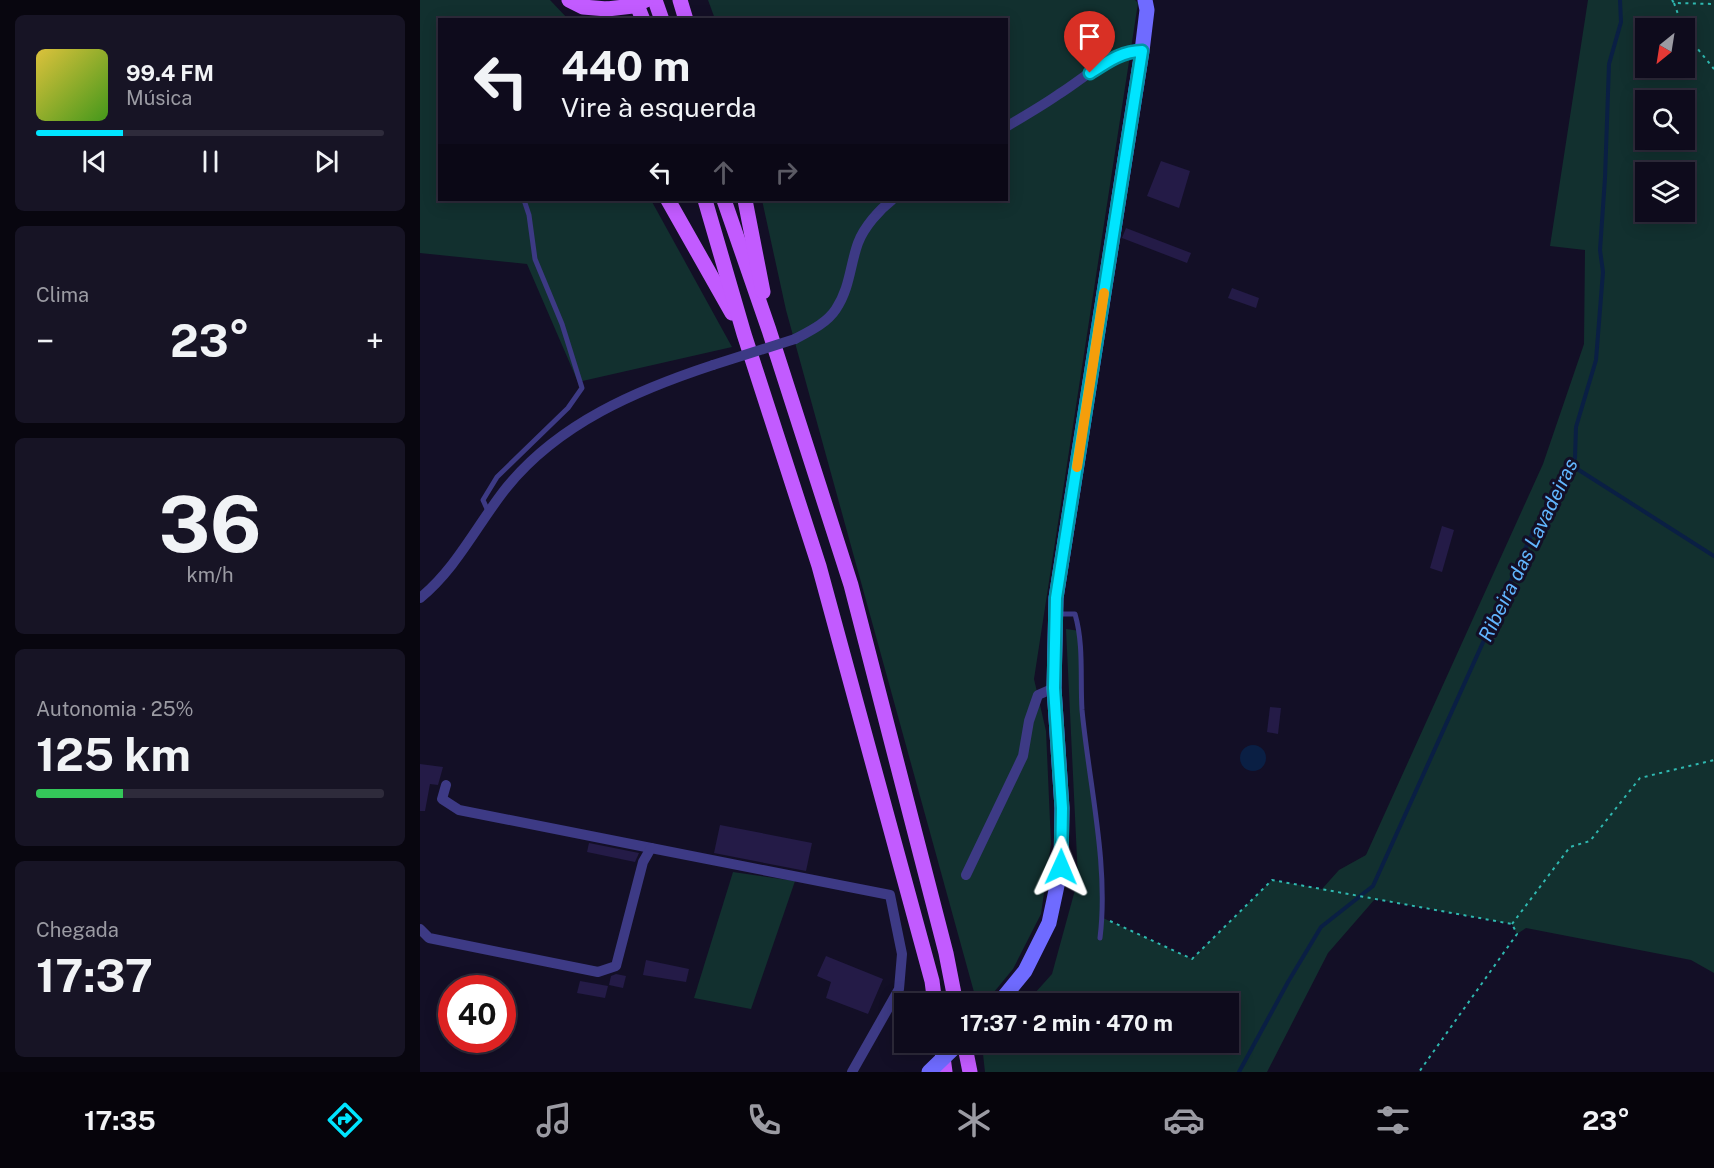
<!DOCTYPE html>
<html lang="pt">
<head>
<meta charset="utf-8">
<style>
  body { margin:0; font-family:"Public Sans",sans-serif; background:#171425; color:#f1f3f6; height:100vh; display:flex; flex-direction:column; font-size:22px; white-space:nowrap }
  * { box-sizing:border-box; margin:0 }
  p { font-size:20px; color:#9b9ba3 }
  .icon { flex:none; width:33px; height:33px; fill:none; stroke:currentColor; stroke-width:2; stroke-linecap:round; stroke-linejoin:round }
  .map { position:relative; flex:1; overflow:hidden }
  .sheet { display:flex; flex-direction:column; gap:15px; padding:15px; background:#08060f; width:420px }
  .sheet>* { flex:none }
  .guide { position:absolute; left:18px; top:18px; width:570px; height:183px; border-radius:0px; box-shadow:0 3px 15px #0003,0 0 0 2px #2e2b3b; background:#0e0b1c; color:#f1f3f6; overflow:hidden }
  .needle { width:39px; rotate:210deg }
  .buttons { position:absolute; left:1215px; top:18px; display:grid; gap:12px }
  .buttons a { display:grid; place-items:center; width:60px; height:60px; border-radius:0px; background:#0e0b1c; box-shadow:0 3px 15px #0003,0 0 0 2px #2e2b3b; font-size:30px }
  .speed { position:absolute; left:18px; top:975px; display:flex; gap:12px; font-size:30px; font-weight:700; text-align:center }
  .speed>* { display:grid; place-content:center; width:78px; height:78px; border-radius:50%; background:#0e0b1c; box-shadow:0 3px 15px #0003,0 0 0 2px #2e2b3b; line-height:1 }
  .speed .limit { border:9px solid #d22; background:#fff; color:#111 }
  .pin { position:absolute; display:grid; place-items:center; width:51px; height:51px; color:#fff; margin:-62px -26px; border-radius:50% 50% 50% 0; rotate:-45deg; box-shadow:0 0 6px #0007 }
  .pin .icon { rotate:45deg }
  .me { position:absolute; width:66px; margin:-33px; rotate:1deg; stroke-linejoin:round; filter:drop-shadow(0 0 4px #0008) }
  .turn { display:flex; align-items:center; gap:21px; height:126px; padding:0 24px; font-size:27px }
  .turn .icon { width:78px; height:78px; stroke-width:2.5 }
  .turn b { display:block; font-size:42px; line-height:51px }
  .lanes { display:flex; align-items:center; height:57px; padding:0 24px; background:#0003; justify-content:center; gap:30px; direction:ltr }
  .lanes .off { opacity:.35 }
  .big { font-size:45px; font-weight:700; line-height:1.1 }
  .sheet .widget { flex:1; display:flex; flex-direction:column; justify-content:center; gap:9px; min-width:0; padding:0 21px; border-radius:9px; background:#171425 }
  .sheet .dial { align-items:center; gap:0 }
  .dial b { font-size:78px; line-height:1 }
  .song { display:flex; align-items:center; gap:18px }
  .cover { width:72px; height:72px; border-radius:9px; background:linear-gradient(135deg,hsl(50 70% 55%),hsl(100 70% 35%)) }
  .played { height:6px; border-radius:3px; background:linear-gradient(90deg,#00e5ff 25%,#2e2b3b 25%) }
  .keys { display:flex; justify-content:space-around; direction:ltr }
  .heat { display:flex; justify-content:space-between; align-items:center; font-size:33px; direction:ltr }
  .charge { height:9px; border-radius:4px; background:linear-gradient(90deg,#34c759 25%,#2e2b3b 0) }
  .trip { position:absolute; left:474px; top:993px; width:345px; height:60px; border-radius:0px; background:#0e0b1c; box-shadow:0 3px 15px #0003,0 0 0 2px #2e2b3b; font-weight:700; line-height:60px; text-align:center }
  .tabs { display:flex; height:96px; justify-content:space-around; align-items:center; background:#06040b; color:#9b9ba3 }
  .tabs .icon { width:42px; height:42px }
  .tabs .selected { color:#00e5ff }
  .tabs b { font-size:27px; color:#f1f3f6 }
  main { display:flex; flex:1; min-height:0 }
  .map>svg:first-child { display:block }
  .green { fill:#12302f; fill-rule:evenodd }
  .water { fill:#0a1f44 }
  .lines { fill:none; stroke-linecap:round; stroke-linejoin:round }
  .stream { stroke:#0a1f44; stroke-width:4 }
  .building { fill:#241b47 }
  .path { stroke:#2fb8b0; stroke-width:2; stroke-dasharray:3 4.5; stroke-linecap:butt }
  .lane { stroke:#3d3a85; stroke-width:5 }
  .street { stroke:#3d3a85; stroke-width:10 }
  .secondary { stroke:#6f6bff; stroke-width:15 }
  .primary { stroke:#c25bff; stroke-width:15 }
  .street-bridge { stroke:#3d3a85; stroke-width:10 }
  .secondary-bridge { stroke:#6f6bff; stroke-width:15 }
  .primary-bridge { stroke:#c25bff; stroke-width:15 }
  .route-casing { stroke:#0095a6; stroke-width:15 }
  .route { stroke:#00e5ff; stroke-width:10 }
  .slow { stroke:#f59e0b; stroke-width:10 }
  .labels { text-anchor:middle; stroke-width:6; stroke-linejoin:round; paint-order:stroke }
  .water-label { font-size:20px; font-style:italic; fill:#62b6ff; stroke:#130f26 }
</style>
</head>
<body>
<main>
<section class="sheet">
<div class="widget">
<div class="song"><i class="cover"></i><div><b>99.4 FM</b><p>Música</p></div></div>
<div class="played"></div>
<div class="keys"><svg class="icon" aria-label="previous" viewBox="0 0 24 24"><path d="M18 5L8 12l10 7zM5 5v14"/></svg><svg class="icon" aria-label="pause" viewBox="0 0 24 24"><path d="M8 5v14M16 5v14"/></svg><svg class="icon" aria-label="next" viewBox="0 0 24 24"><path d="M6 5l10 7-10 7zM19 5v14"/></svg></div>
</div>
<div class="widget"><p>Clima</p>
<div class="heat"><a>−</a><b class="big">23°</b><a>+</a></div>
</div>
<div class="widget dial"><b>36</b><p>km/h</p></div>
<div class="widget"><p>Autonomia · 25%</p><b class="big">125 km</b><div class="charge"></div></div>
<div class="widget"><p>Chegada</p><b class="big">17:37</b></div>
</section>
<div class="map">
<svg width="1294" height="1072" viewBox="0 0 1294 1072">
  <rect width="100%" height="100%" fill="#130f26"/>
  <g class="green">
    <polygon points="0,0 130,0 148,19 20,20 20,200 231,200 312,347 158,382 107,264 0,253"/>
    <polygon points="288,0 715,0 718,3 614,679 626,731 631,844 621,914 593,969 565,1003 557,1003 366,310 342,200 586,200 586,20 295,19"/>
    <path d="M1168,0H1294V973L1271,960L1106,928L1097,934L1092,924L955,899L908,953L847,1072H565L563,1054L573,1042H808V1004L606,1003L632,974L658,879L646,629L660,631L662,709L678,844L683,918L772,959L852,880L902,889L919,870L946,855L1123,464L1164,344L1165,250L1130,246ZM1226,28H1264V68H1226ZM1226,100H1264V140H1226ZM1226,172H1264V212H1226Z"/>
    <polygon points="313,872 375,881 331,1009 274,998"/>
  </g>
  <circle class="water" cx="833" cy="758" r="13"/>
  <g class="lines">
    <g class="stream">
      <polyline points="1151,465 1294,556"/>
      <polyline points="819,1072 868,982 901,927 953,886 1111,536 1155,458 1156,427 1176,360 1183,272 1180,250 1185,178 1189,64 1201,22 1200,0"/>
    </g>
  </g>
  <g class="building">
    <polygon points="741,161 770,171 759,208 727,196"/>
    <polygon points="706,228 771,253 767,263 702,238"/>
    <polygon points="812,288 839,298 836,308 808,298"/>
    <polygon points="1022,526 1034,530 1022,572 1010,568"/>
    <polygon points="850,707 861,708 858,734 847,732"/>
    <polygon points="0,764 23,767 18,785 10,784 5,811 0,811"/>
    <polygon points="300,825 392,843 386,871 294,853"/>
    <polygon points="169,843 219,853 215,862 167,852"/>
    <polygon points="406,956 463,979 448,1014 406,998 411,982 397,976"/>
    <polygon points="226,960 269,969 266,982 223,975"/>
    <polygon points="196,974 206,976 203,988 189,985 191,976"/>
    <polygon points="160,981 188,986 185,998 157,993"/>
  </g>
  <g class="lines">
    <g class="path">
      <polyline points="1252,0 1254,3 1294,4"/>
      <polyline points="1254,3 1263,28"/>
      <polyline points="1264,32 1294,69"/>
      <polyline points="690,921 772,959 852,880 1092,924 1097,934 999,1072"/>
      <polyline points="1092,924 1150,847 1170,841 1220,778 1294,760"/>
    </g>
    <g class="lane">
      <polyline points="68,511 63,500 77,477 148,408 162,388 142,324 115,259 109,215 104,200"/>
      <path d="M637,614H655C664,645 660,678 662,710C669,784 689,865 680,938"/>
    </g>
    <g class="street">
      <path d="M586,127C604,116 622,106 639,94C665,78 691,51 722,51"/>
      <path d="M375,339C390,331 407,323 416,309C430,288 430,265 438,243C444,227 459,210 472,200"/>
      <path d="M0,598C37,568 58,523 87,487C139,423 217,390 293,365"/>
      <polyline points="26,785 22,799 39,810 231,848"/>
      <polyline points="546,875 603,756 609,721 618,695 634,688"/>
      <polyline points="0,929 9,938 178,972 196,966 223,862 231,848 470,895 482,954 479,989 432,1072"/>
    </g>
    <polyline class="secondary" points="578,1004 605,971 629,923 641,867 642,808 634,688 636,598 722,51 727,10 725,0"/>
    <g class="primary">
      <polyline points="149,0 163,7 187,9"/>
      <polyline points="215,0 223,20"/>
      <polyline points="235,0 242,20"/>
      <polyline points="260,0 266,20"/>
      <polyline points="248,200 312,313"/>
      <polyline points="285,200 324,334 399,566 512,981 515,1004"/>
      <polyline points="304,200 349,330 431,585 526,953 536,1004"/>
      <polyline points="325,200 343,292"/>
      <polyline points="521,1042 525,1072"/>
      <polyline points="544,1042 550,1072"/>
    </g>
    <polyline class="street-bridge" points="293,365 375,339"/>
    <polyline class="secondary-bridge" points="509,1072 540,1042"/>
    <polyline class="primary-bridge" points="187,9 213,6 226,0"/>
  </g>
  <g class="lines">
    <defs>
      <path id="route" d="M641,867L642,808L634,688L636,598L722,51C702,51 687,62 670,73"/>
    </defs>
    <use href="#route" class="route-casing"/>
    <use href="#route" class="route"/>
    <polyline class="slow" points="657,467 684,293"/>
  </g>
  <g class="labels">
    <g class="water-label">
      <text transform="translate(1108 550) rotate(-64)" y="7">Ribeira das Lavadeiras</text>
    </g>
  </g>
</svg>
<div class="buttons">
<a><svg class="needle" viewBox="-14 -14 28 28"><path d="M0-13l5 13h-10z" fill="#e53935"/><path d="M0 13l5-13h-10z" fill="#9b9ba3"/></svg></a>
<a><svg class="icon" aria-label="search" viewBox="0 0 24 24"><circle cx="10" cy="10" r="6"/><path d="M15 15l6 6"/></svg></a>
<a><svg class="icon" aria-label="layers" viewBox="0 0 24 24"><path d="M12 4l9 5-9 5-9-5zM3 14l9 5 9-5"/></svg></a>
</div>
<div class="speed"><div class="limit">40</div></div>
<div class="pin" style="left:670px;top:73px;background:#d93025"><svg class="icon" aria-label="arrive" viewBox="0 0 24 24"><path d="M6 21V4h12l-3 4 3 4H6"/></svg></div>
<svg class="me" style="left:641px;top:867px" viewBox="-20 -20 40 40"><path d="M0-17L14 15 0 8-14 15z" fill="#00e5ff" stroke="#fff" stroke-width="4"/></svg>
<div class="trip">17:37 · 2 min · 470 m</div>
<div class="guide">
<div class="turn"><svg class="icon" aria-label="left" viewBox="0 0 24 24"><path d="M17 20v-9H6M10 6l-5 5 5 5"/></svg><div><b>440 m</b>Vire à esquerda</div></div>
<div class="lanes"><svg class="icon" aria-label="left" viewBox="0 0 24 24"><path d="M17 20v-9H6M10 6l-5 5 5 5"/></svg><svg class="icon off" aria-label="ahead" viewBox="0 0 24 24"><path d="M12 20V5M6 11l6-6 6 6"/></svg><svg class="icon off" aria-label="right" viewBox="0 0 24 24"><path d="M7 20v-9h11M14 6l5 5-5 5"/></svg></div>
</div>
</div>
</main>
<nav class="tabs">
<b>17:35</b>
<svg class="icon selected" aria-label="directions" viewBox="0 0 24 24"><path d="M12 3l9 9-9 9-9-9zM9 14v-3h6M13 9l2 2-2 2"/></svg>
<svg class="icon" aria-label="music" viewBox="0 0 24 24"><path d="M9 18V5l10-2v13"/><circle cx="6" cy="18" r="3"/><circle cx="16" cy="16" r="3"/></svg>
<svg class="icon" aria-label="phone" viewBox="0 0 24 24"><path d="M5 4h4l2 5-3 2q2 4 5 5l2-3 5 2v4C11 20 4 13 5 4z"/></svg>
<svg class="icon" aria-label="climate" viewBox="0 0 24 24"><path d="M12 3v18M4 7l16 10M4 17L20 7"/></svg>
<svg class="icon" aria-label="car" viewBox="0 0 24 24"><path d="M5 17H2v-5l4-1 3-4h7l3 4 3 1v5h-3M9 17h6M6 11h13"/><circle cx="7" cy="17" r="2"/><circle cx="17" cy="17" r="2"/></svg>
<svg class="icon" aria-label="filters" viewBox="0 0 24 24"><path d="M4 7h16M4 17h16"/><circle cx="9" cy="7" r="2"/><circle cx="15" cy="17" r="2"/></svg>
<b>23°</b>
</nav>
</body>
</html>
